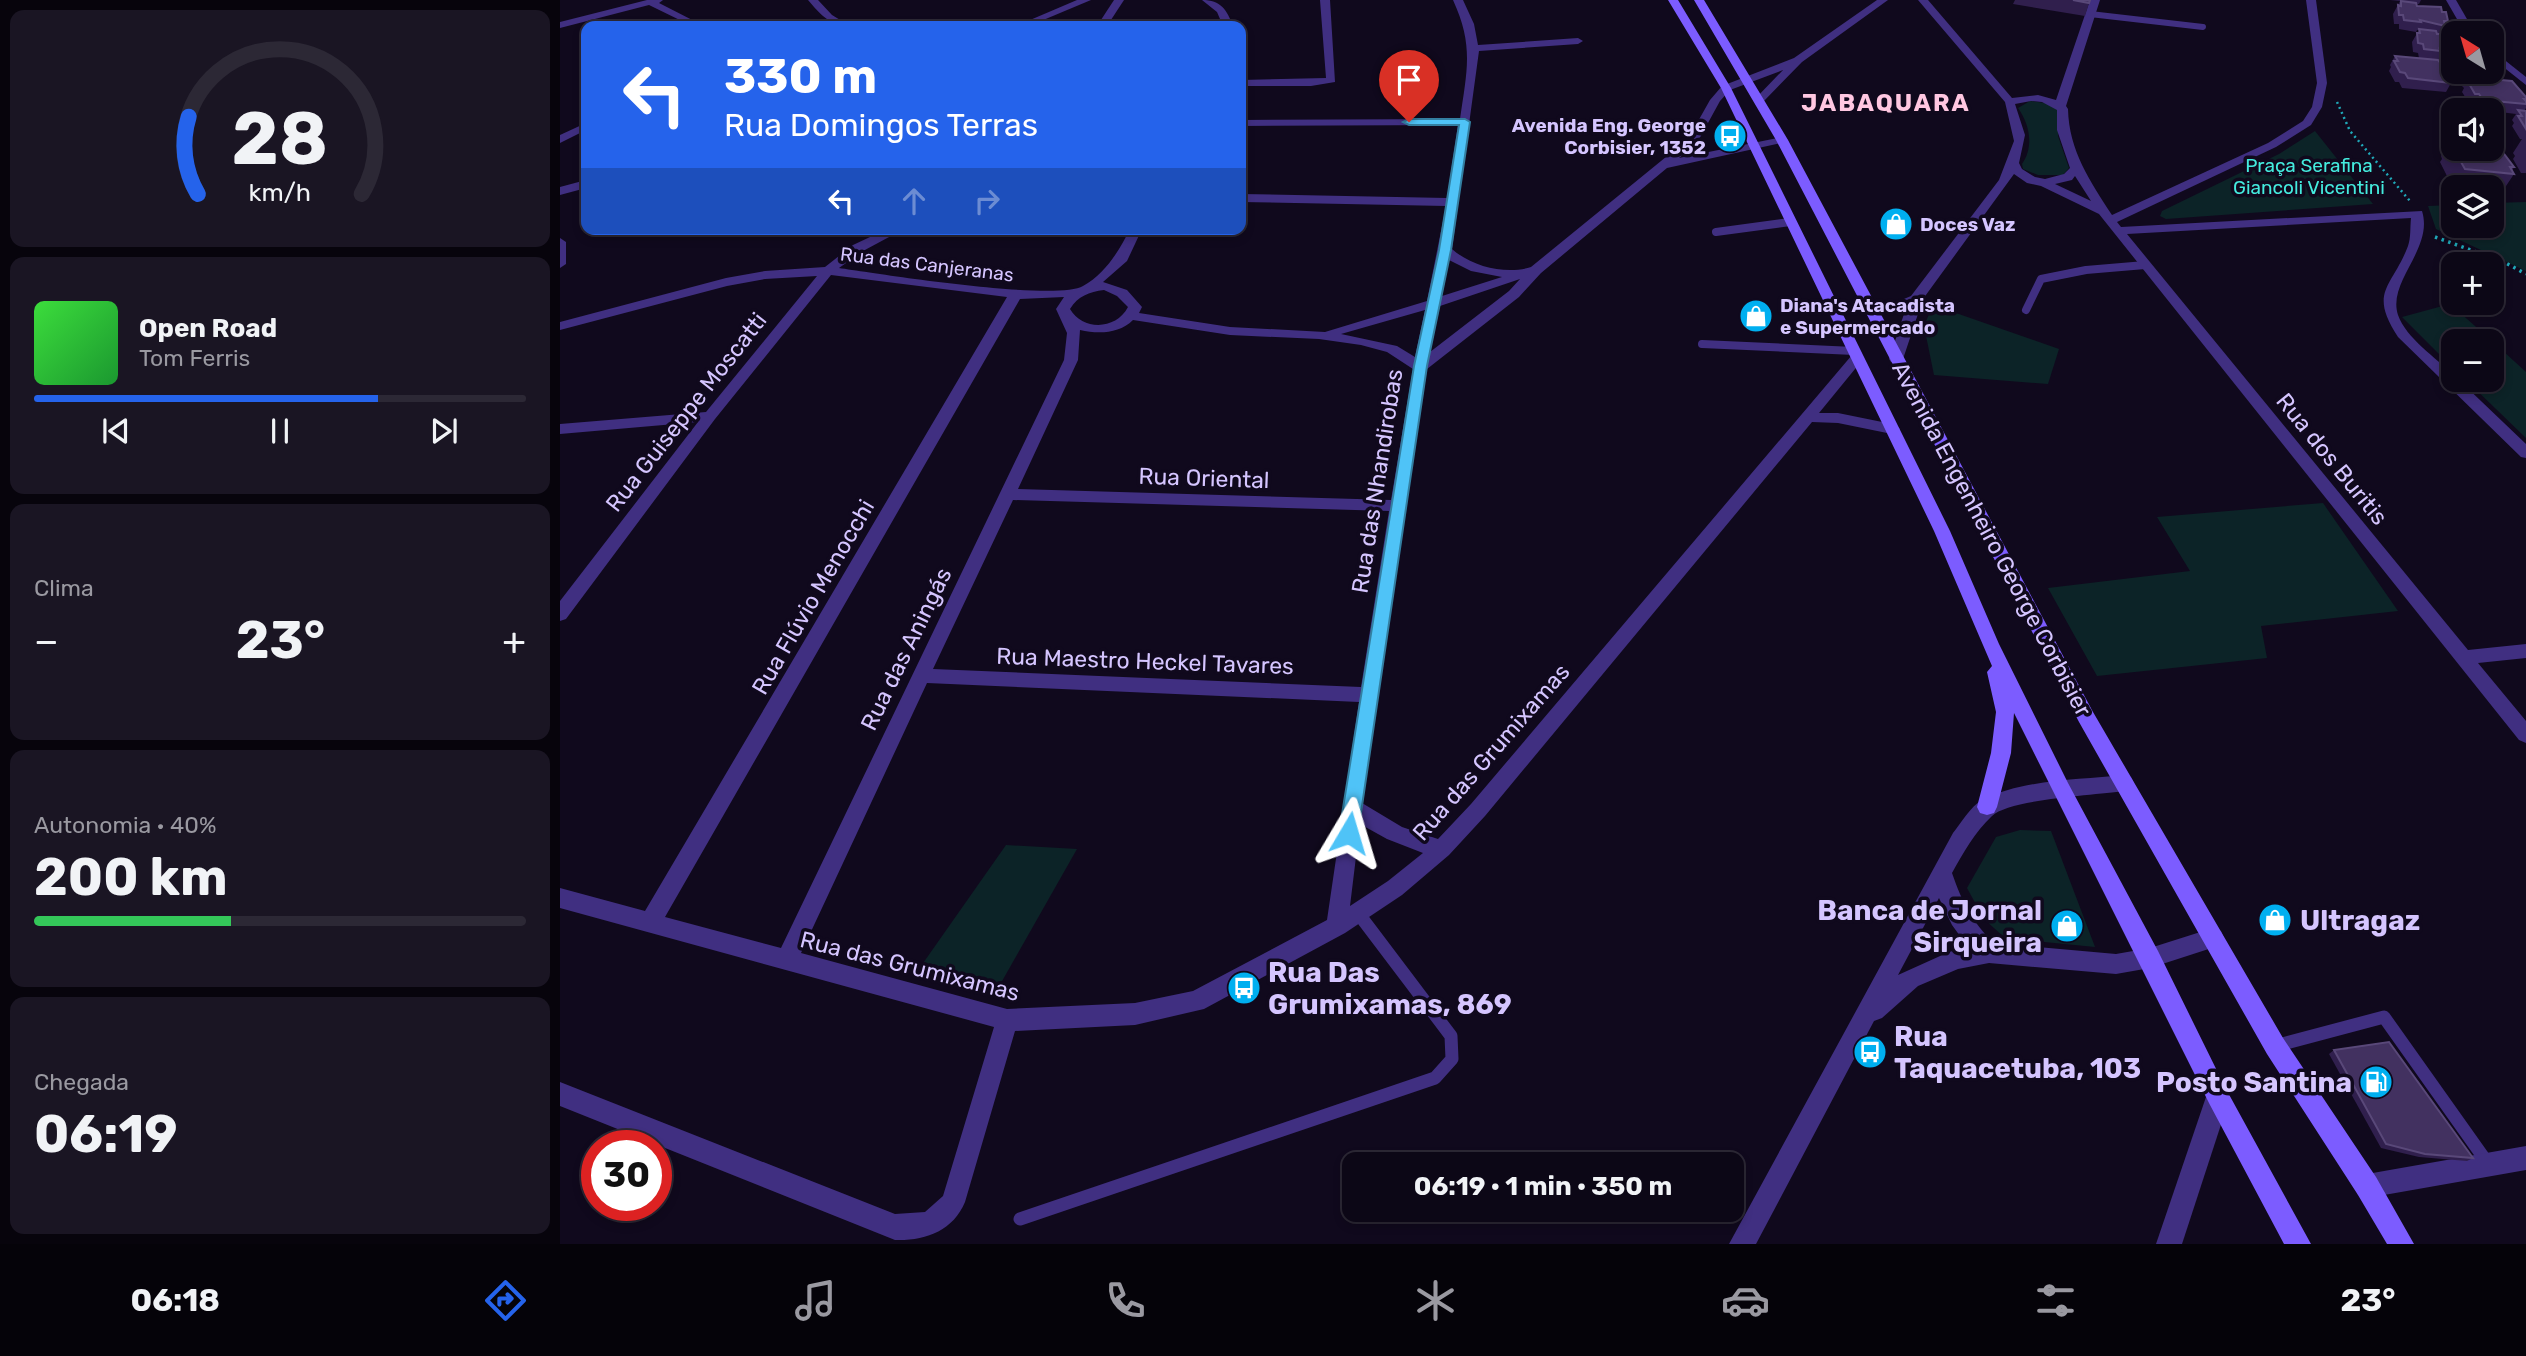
<!DOCTYPE html>
<html lang="pt">
<head>
<meta charset="utf-8">
<style>
  body { margin:0; font-family:Rubik,sans-serif; background:#1a1523; color:#f1f3f6; height:100vh; display:flex; flex-direction:column; font-size:26px; white-space:nowrap }
  * { box-sizing:border-box; margin:0 }
  p { font-size:23px; color:#9a99a1 }
  .icon { flex:none; width:38px; height:38px; fill:none; stroke:currentColor; stroke-width:2; stroke-linecap:round; stroke-linejoin:round }
  .map { position:relative; flex:1; overflow:hidden }
  .sheet { display:flex; flex-direction:column; gap:10px; padding:10px; background:#07040c; width:560px }
  .sheet>* { flex:none }
  .top-card { position:absolute; left:21px; top:21px; width:665px; height:214px; border-radius:14px; box-shadow:0 4px 10px #0003,0 0 0 2px #2c2835; background:#2563eb; color:#fff; overflow:hidden }
  .needle { width:46px; rotate:323deg }
  .controls { position:absolute; left:1881px; top:21px; display:grid; gap:14px }
  .controls a { display:grid; place-items:center; width:63px; height:63px; border-radius:14px; background:#0c0716; box-shadow:0 4px 10px #0003,0 0 0 2px #2c2835; font-size:35px }
  .speed { position:absolute; left:21px; top:1130px; display:flex; gap:14px; font-size:35px; font-weight:700; text-align:center }
  .speed>* { display:grid; place-content:center; width:91px; height:91px; border-radius:50%; background:#0c0716; box-shadow:0 4px 10px #0003,0 0 0 2px #2c2835; line-height:1 }
  .speed .limit { border:10px solid #d22; background:#fff; color:#111 }
  .pin { position:absolute; display:grid; place-items:center; width:60px; height:60px; color:#fff; margin:-72px -30px; border-radius:50% 50% 50% 0; rotate:-45deg; box-shadow:0 0 7px #0007 }
  .pin .icon { rotate:45deg }
  .me { position:absolute; width:77px; margin:-38px; rotate:7deg; stroke-linejoin:round; filter:drop-shadow(0 0 5px #0008) }
  .turn { display:flex; align-items:center; gap:24px; height:147px; padding:0 28px; font-size:32px }
  .turn .icon { width:91px; height:91px; stroke-width:2.5 }
  .turn b { display:block; font-size:49px; line-height:60px }
  .lanes { display:flex; align-items:center; height:66px; padding:0 28px; background:#0003; justify-content:center; gap:35px; direction:ltr }
  .lanes .off { opacity:.35 }
  .big { font-size:52px; font-weight:700; line-height:1.1 }
  .sheet .widget { flex:1; display:flex; flex-direction:column; justify-content:center; gap:10px; min-width:0; padding:0 24px; border-radius:14px; background:#1a1523 }
  .sheet .dial { align-items:center; gap:0 }
  .dial svg { height:182px; overflow:visible; fill:none; stroke:#2c2835; stroke-width:7; stroke-linecap:round; text-anchor:middle }
  .dial text { fill:#f1f3f6; stroke:none }
  .song { display:flex; align-items:center; gap:21px }
  .cover { width:84px; height:84px; border-radius:10px; background:linear-gradient(135deg,hsl(120 70% 55%),hsl(130 70% 35%)) }
  .played { height:7px; border-radius:4px; background:linear-gradient(90deg,#2563eb 70%,#2c2835 70%) }
  .keys { display:flex; justify-content:space-around; direction:ltr }
  .heat { display:flex; justify-content:space-between; align-items:center; font-size:38px; direction:ltr }
  .charge { height:10px; border-radius:5px; background:linear-gradient(90deg,#34c759 40%,#2c2835 0) }
  .trip { position:absolute; left:782px; top:1152px; width:402px; height:70px; border-radius:14px; background:#0c0716; box-shadow:0 4px 10px #0003,0 0 0 2px #2c2835; font-weight:700; line-height:70px; text-align:center }
  .dock { display:flex; height:112px; justify-content:space-around; align-items:center; background:#050309; color:#9a99a1 }
  .dock .icon { width:49px; height:49px }
  .dock .active { color:#2563eb }
  .dock b { font-size:32px; color:#f1f3f6 }
  main { display:flex; flex:1; min-height:0 }
  .map>svg:first-child { display:block }
  .green { fill:#0c2327 }
  .lines { fill:none; stroke-linecap:round; stroke-linejoin:round }
  .path-far1 { stroke:#1fa8b8; stroke-width:2.5; stroke-dasharray:2 3.5; stroke-linecap:butt }
  .path { stroke:#1fa8b8; stroke-width:3.5; stroke-dasharray:2.5 4.5; stroke-linecap:butt }
  .service-far2 { stroke:#402f81; stroke-width:6 }
  .service-far1 { stroke:#402f81; stroke-width:8 }
  .service { stroke:#402f81; stroke-width:13 }
  .minor { fill:#402f81; fill-rule:evenodd }
  .tertiary { fill:#402f81; fill-rule:evenodd }
  .secondary { fill:#7c5cff; fill-rule:evenodd }
  .wall { fill:#301f4d }
  .building { fill:#423160; stroke:#594879; stroke-width:2 }
  .route { fill:#4fc3f7; stroke:#337fa1; stroke-width:2 }
  .labels { text-anchor:middle; stroke-width:7; stroke-linejoin:round; paint-order:stroke }
  .far-poi-label { font-size:19px; font-weight:bold; fill:#d5c5ff; stroke:#10091d; text-anchor:start }
  .far-park-label { font-size:19px; fill:#44ebde; stroke:#10091d }
  .far-street-label { font-size:19px; fill:#d5c5ff; stroke:#10091d }
  .street-label { font-size:23px; fill:#d5c5ff; stroke:#10091d }
  .far-district-label { font-size:24px; font-weight:bold; letter-spacing:2px; fill:#ffc7e1; stroke:#10091d }
  .near-poi-label { font-size:28px; font-weight:bold; fill:#d5c5ff; stroke:#10091d; text-anchor:start }
</style>
</head>
<body>
<main>
<section class="sheet">
<div class="widget dial"><svg viewBox="0 0 100 80">
<path d="M14 69A42 42 0 1 1 86 69"/>
<path d="M14 69A42 42 0 0 1 10 35" stroke="#2563eb"/>
<text x="50" y="56" font-size="32" font-weight="700">28</text>
<text x="50" y="72" font-size="11">km/h</text>
</svg></div>
<div class="widget">
<div class="song"><i class="cover"></i><div><b>Open Road</b><p>Tom Ferris</p></div></div>
<div class="played"></div>
<div class="keys"><svg class="icon" aria-label="previous" viewBox="0 0 24 24"><path d="M18 5L8 12l10 7zM5 5v14"/></svg><svg class="icon" aria-label="pause" viewBox="0 0 24 24"><path d="M8 5v14M16 5v14"/></svg><svg class="icon" aria-label="next" viewBox="0 0 24 24"><path d="M6 5l10 7-10 7zM19 5v14"/></svg></div>
</div>
<div class="widget"><p>Clima</p>
<div class="heat"><a>−</a><b class="big">23°</b><a>+</a></div>
</div>
<div class="widget"><p>Autonomia · 40%</p><b class="big">200 km</b><div class="charge"></div></div>
<div class="widget"><p>Chegada</p><b class="big">06:19</b></div>
</section>
<div class="map">
<svg width="1966" height="1244" viewBox="0 0 1966 1244">
  <rect width="100%" height="100%" fill="#10091d"/>
  <g class="green">
    <path d="M1470,101L1492,104L1498,109V136L1509,168L1503,175H1478L1463,169L1462,164C1474,147 1470,125 1458,108Z"/>
    <polygon points="1755,131 1813,204 1606,219 1600,216 1602,211 1719,154"/>
    <polygon points="1966,202 1966,271 1876,229 1868,206 1893,205 1894,226 1932,226 1932,203"/>
    <polygon points="1890,304 1932,341 1894,341 1893,368 1842,317"/>
    <polygon points="1373,305 1499,349 1488,384 1374,375 1364,326"/>
    <polygon points="1932,341 1966,372 1966,438 1906,380 1932,380"/>
    <polygon points="1763,503 1838,611 1701,626 1707,658 1537,676 1488,588 1630,571 1597,517"/>
    <polygon points="1460,830 1491,831 1535,947 1445,938 1424,919 1407,888 1436,837"/>
    <polygon points="446,845 517,849 433,997 354,976"/>
  </g>
  <g class="lines">
    <polyline class="path-far1" points="1777,102 1790,131 1850,201"/>
    <polyline class="path" points="1875,237 1944,262 1966,274"/>
    <polyline class="service-far2" points="1530,14 1643,27"/>
    <g class="service-far1">
      <polyline points="1156,232 1230,222"/>
      <polyline points="1466,310 1481,279 1526,270 1585,265"/>
      <polyline points="1142,344 1294,351"/>
    </g>
    <g class="service">
      <polyline points="1715,1046 1824,1017 1929,1165"/>
      <polyline points="460,1219 875,1078 892,1059 891,1036 798,913"/>
    </g>
    <g class="minor">
      <polygon points="87,0 103,0 99,3 144,26 132,26 89,5 0,28 0,22"/>
      <path d="M248,0H258L272,15L290,26C271,27 260,14 248,0Z"/>
      <polygon points="517,0 531,0 469,26 456,26"/>
      <polygon points="554,0 564,0 547,26 537,26"/>
      <path d="M642,0C661,0 667,10 673,26H663L657,12Z"/>
      <polygon points="760,0 770,0 775,82 751,86 681,86 681,80 766,78"/>
      <path d="M893,0H903L914,24L918,45L1018,38L1023,41L1018,44L919,51L892,249C912,267 947,275 971,267L1128,139L1150,100L1162,86L1234,58L1317,0H1328L1242,62L1203,102L1194,100L1223,70L1170,90L1160,101L1137,143L1119,158L1222,137L1228,140L1226,142L1107,168L981,273L959,297L867,369L802,803L842,827L878,839L911,804L1292,355H1302L1304,358L1259,413H1278L1332,424L1337,426L1340,429L1337,432L1332,434L1278,423L1252,422L925,816L889,855L842,895L785,933L644,1009L575,1025L455,1031L405,1202C393,1231 365,1241 335,1240L0,1106V1082L335,1214L365,1212L383,1196L434,1027L0,908V888L85,911L447,297L271,275L155,419L6,619L0,621V601L138,422L0,434V424L146,412L257,276L205,279L167,286L0,330V322L166,278L205,271L265,267L293,245L327,229H344L303,251L279,268C320,274 496,302 523,286C545,274 559,251 570,229H582L567,261L543,282L567,290L582,307L579,313L670,327L765,332L867,301L886,206L681,202V194L887,198L898,125L681,126V120L900,119C907,70 914,46 893,0ZM889,260L911,271L942,277L882,296ZM960,279L949,291L870,352L880,306ZM544,290L557,296L568,307C556,330 523,331 510,309C518,296 529,292 544,290ZM504,297L496,309L507,333L504,360L221,948L105,917L460,299ZM865,310L855,357L837,346L781,334ZM573,320L670,335L759,339L801,345L827,352L853,369L831,500L458,489L518,360L520,330C538,334 559,334 573,320ZM453,500L829,511L801,687L373,669ZM367,683L799,702L767,920L633,991L575,1003L447,1009L241,953ZM800,824L827,839L863,853L828,881L790,906Z"/>
      <path d="M1358,0H1368L1452,98L1478,95L1496,100L1530,0H1540L1506,106L1508,109C1509,151 1530,181 1552,215L1708,143L1743,121L1752,107L1757,83L1746,0H1756L1767,83L1762,107L1751,125L1716,147L1557,222L1561,227L1862,211C1874,249 1827,281 1838,315C1846,338 1876,358 1894,375V380H1899L1966,444V458L1961,457L1838,337C1808,291 1832,288 1848,246C1851,238 1850,227 1851,218L1567,234L1908,650L1966,644V658L1918,663L1966,721V743L1959,740L1539,214L1481,186L1467,183L1454,174L1363,299L1343,359L1336,363L1331,362L1329,359L1346,308C1333,313 1314,314 1302,306L1309,302L1332,304L1351,296L1439,180L1454,141L1445,102ZM1471,101L1482,102L1497,110V130L1510,168L1504,174L1485,179L1475,177L1462,169L1459,163L1465,135L1455,104ZM1515,176L1531,201L1495,184L1512,180Z"/>
      <polygon points="26,123 26,130 0,143 0,135"/>
      <polygon points="26,180 26,188 0,195 0,187"/>
      <polygon points="0,238 6,242 6,264 0,268"/>
      <path d="M1564,775L1571,777L1574,783L1571,789L1564,791C1537,795 1449,799 1432,816C1415,832 1403,853 1392,873C1402,902 1412,922 1434,943L1556,954L1590,948L1653,928L1661,931L1664,938L1661,945L1590,968L1556,974L1429,963L1398,969L1358,986L1322,1018L1314,1021L1196,1244H1169L1393,833C1401,823 1411,806 1422,800C1464,779 1519,780 1564,775ZM1379,898L1392,925L1408,947L1389,952L1338,975Z"/>
      <polygon points="1658,1085 1666,1089 1670,1097 1622,1244 1596,1244 1646,1097 1650,1089"/>
    </g>
    <g class="tertiary">
      <polygon points="1886,0 1896,0 1915,33 1905,33"/>
      <polygon points="1932,50 1966,77 1966,85 1932,58"/>
      <polygon points="1966,1146 1966,1170 1807,1198 1798,1195 1795,1186 1798,1177 1807,1174"/>
    </g>
    <g class="secondary">
      <polygon points="1108,0 1118,0 1171,88 1390,531 1439,644 1508,783 1598,951 1666,1089 1751,1244 1724,1244 1650,1105 1454,713 1451,753 1437,807 1434,813 1427,815 1420,813 1417,807 1431,753 1436,712 1427,672 1432,666 1374,531 1161,88"/>
      <polygon points="1134,0 1144,0 1228,140 1533,712 1723,1038 1816,1177 1854,1244 1827,1244 1798,1195 1707,1054 1519,722 1216,140"/>
    </g>
  </g>
  <g class="wall">
    <polygon points="1455,0 1530,0 1525,16 1453,4"/>
    <polygon points="1830,0 1861,0 1859,4 1856,4 1857,6 1882,12 1888,21 1881,34 1890,34 1892,30 1908,33 1894,33 1894,63 1877,59 1876,60 1892,77 1890,80 1891,83 1886,92 1842,88 1839,82 1835,82 1829,71 1831,67 1830,65 1835,56 1859,58 1858,53 1853,52 1852,42 1859,30 1857,30 1856,32 1839,29 1839,24 1834,24 1833,14 1840,1"/>
    <polygon points="1908,77 1966,97 1966,108 1964,111 1966,111 1966,173 1961,173 1953,159 1955,156 1953,153 1962,139 1960,139 1952,126 1954,123 1952,120 1956,114 1932,111 1932,110 1917,110 1914,104 1909,103 1902,92 1904,88 1902,86"/>
    <polygon points="1890,141 1954,167 1952,171 1954,174 1944,189 1896,184 1892,177 1887,176 1880,162 1882,159 1881,156"/>
    <polygon points="1774,1050 1913,1158 1907,1161 1859,1157 1821,1148 1769,1054"/>
  </g>
  <g class="building">
    <polygon points="1513,0 1530,0 1529,3"/>
    <polygon points="1841,1 1856,3 1857,6 1881,7 1882,12 1886,12 1888,21 1884,21 1885,26 1860,20 1861,22 1844,20 1843,15 1839,15 1838,5 1841,6"/>
    <polygon points="1859,29 1876,31 1877,34 1894,34 1894,52 1880,49 1881,51 1864,49 1863,44 1858,43 1857,33 1860,33"/>
    <polygon points="1892,30 1907,32 1908,33 1894,33"/>
    <polygon points="1835,56 1878,60 1892,77 1888,77 1891,83 1848,78 1845,73 1840,72 1834,61 1838,61"/>
    <polygon points="1908,77 1952,81 1966,97 1966,99 1964,99 1966,101 1966,104 1923,100 1919,94 1915,94 1908,82 1912,82"/>
    <polygon points="1958,110 1966,111 1966,129 1958,116 1962,116"/>
    <polygon points="1890,141 1894,142 1894,149 1932,149 1932,145 1938,146 1954,167 1950,167 1954,174 1905,169 1901,162 1896,161 1889,147 1893,148"/>
    <polygon points="1829,1042 1913,1158 1865,1154 1826,1144 1774,1050"/>
  </g>
  <polygon class="route" points="905,119 910,122 891,250 867,366 798,833 795,839 789,841 782,839 779,833 854,366 879,250 899,125 849,125 843,122 849,119"/>
  <defs>
    <symbol id="bus-disc" viewBox="-11 -11 22 22"><circle r="9.5" fill="#00aff0" stroke="#10091d"/><path d="M-5-6H5V4H4V6H2V4H-2V6H-4V4H-5ZM-3.5-4V0h7V-4ZM-3.5 1.2v1.5H-2V1.2ZM2 1.2v1.5H3.5V1.2Z" fill="#fff"/></symbol>
    <symbol id="shop-disc" viewBox="-11 -11 22 22"><circle r="9.5" fill="#00aff0" stroke="#10091d"/><path d="M-5-2.5h2.3a2.7 3.5 0 0 1 5.4 0H5L5.5 6h-11ZM-1.5-2.5h3a1.5 2.3 0 0 0-3 0Z" fill="#fff"/></symbol>
    <symbol id="fuel-disc" viewBox="-11 -11 22 22"><circle r="9.5" fill="#00aff0" stroke="#10091d"/><path d="M-5.5-6h7V0h2V4h1.3V-2.5L3-4.5l.8-.8L6-3V5H2.5V1h-1V6h-7ZM-4.2-4.7v3.2H.2V-4.7Z" fill="#fff"/></symbol>
  </defs>
  <g fill-rule="evenodd">
    <use href="#bus-disc" x="1151" y="117" width="38" height="38"/>
    <use href="#shop-disc" x="1317" y="205" width="38" height="38"/>
    <use href="#shop-disc" x="1177" y="297" width="38" height="38"/>
    <use href="#shop-disc" x="1696" y="901" width="38" height="38"/>
    <use href="#shop-disc" x="1488" y="907" width="38" height="38"/>
    <use href="#bus-disc" x="665" y="969" width="38" height="38"/>
    <use href="#bus-disc" x="1291" y="1033" width="38" height="38"/>
    <use href="#fuel-disc" x="1797" y="1063" width="38" height="38"/>
  </g>
  <g class="labels">
    <g class="far-poi-label">
      <text x="1146" y="132" text-anchor="end">Avenida Eng. George<tspan x="1146" dy="22">Corbisier, 1352</tspan></text>
      <text x="1360" y="231">Doces Vaz</text>
      <text x="1220" y="312">Diana's Atacadista<tspan x="1220" dy="22">e Supermercado</tspan></text>
    </g>
    <g class="far-park-label">
      <text x="1749" y="172">Praça Serafina<tspan x="1749" dy="22">Giancoli Vicentini</tspan></text>
    </g>
    <g class="far-street-label">
      <text transform="translate(367 264) rotate(7)" y="7">Rua das Canjeranas</text>
    </g>
    <g class="street-label">
      <text transform="translate(126 412) rotate(-52)" y="8">Rua Guiseppe Moscatti</text>
      <text transform="translate(1772 459) rotate(51)" y="8">Rua dos Buritis</text>
      <text transform="translate(644 478) rotate(2)" y="8">Rua Oriental</text>
      <text transform="translate(817 481) rotate(-81)" y="8">Rua das Nhandirobas</text>
      <text transform="translate(1432 539) rotate(62)" y="8">Avenida Engenheiro George Corbisier</text>
      <text transform="translate(253 597) rotate(-60)" y="8">Rua Flúvio Menocchi</text>
      <text transform="translate(346 649) rotate(-64)" y="8">Rua das Aningás</text>
      <text transform="translate(585 661) rotate(2)" y="8">Rua Maestro Heckel Tavares</text>
      <text transform="translate(931 752) rotate(-49)" y="8">Rua das Grumixamas</text>
      <text transform="translate(350 966) rotate(14)" y="8">Rua das Grumixamas</text>
    </g>
    <g class="far-district-label">
      <text x="1326" y="111">JABAQUARA</text>
    </g>
    <g class="near-poi-label">
      <text x="1482" y="920" text-anchor="end">Banca de Jornal<tspan x="1482" dy="32">Sirqueira</tspan></text>
      <text x="1740" y="930">Ultragaz</text>
      <text x="708" y="982">Rua Das<tspan x="708" dy="32">Grumixamas, 869</tspan></text>
      <text x="1334" y="1046">Rua<tspan x="1334" dy="32">Taquacetuba, 103</tspan></text>
      <text x="1792" y="1092" text-anchor="end">Posto Santina</text>
    </g>
  </g>
</svg>
<div class="controls">
<a><svg class="needle" viewBox="-14 -14 28 28"><path d="M0-13l5 13h-10z" fill="#e53935"/><path d="M0 13l5-13h-10z" fill="#9a99a1"/></svg></a>
<a><svg class="icon" aria-label="sound" viewBox="0 0 24 24"><path d="M4 9h4l5-4v14l-5-4H4zM17 9q2 3 0 6"/></svg></a>
<a><svg class="icon" aria-label="layers" viewBox="0 0 24 24"><path d="M12 4l9 5-9 5-9-5zM3 14l9 5 9-5"/></svg></a>
<a>+</a>
<a>−</a>
</div>
<div class="speed"><div class="limit">30</div></div>
<div class="pin" style="left:849px;top:122px;background:#d93025"><svg class="icon" aria-label="arrive" viewBox="0 0 24 24"><path d="M6 21V4h12l-3 4 3 4H6"/></svg></div>
<svg class="me" style="left:789px;top:833px" viewBox="-20 -20 40 40"><path d="M0-17L14 15 0 8-14 15z" fill="#4fc3f7" stroke="#fff" stroke-width="4"/></svg>
<div class="trip">06:19 · 1 min · 350 m</div>
<div class="top-card">
<div class="turn"><svg class="icon" aria-label="left" viewBox="0 0 24 24"><path d="M17 20v-9H6M10 6l-5 5 5 5"/></svg><div><b>330 m</b>Rua Domingos Terras</div></div>
<div class="lanes"><svg class="icon" aria-label="left" viewBox="0 0 24 24"><path d="M17 20v-9H6M10 6l-5 5 5 5"/></svg><svg class="icon off" aria-label="ahead" viewBox="0 0 24 24"><path d="M12 20V5M6 11l6-6 6 6"/></svg><svg class="icon off" aria-label="right" viewBox="0 0 24 24"><path d="M7 20v-9h11M14 6l5 5-5 5"/></svg></div>
</div>
</div>
</main>
<nav class="dock">
<b>06:18</b>
<svg class="icon active" aria-label="directions" viewBox="0 0 24 24"><path d="M12 3l9 9-9 9-9-9zM9 14v-3h6M13 9l2 2-2 2"/></svg>
<svg class="icon" aria-label="music" viewBox="0 0 24 24"><path d="M9 18V5l10-2v13"/><circle cx="6" cy="18" r="3"/><circle cx="16" cy="16" r="3"/></svg>
<svg class="icon" aria-label="phone" viewBox="0 0 24 24"><path d="M5 4h4l2 5-3 2q2 4 5 5l2-3 5 2v4C11 20 4 13 5 4z"/></svg>
<svg class="icon" aria-label="climate" viewBox="0 0 24 24"><path d="M12 3v18M4 7l16 10M4 17L20 7"/></svg>
<svg class="icon" aria-label="car" viewBox="0 0 24 24"><path d="M5 17H2v-5l4-1 3-4h7l3 4 3 1v5h-3M9 17h6M6 11h13"/><circle cx="7" cy="17" r="2"/><circle cx="17" cy="17" r="2"/></svg>
<svg class="icon" aria-label="filters" viewBox="0 0 24 24"><path d="M4 7h16M4 17h16"/><circle cx="9" cy="7" r="2"/><circle cx="15" cy="17" r="2"/></svg>
<b>23°</b>
</nav>
</body>
</html>
